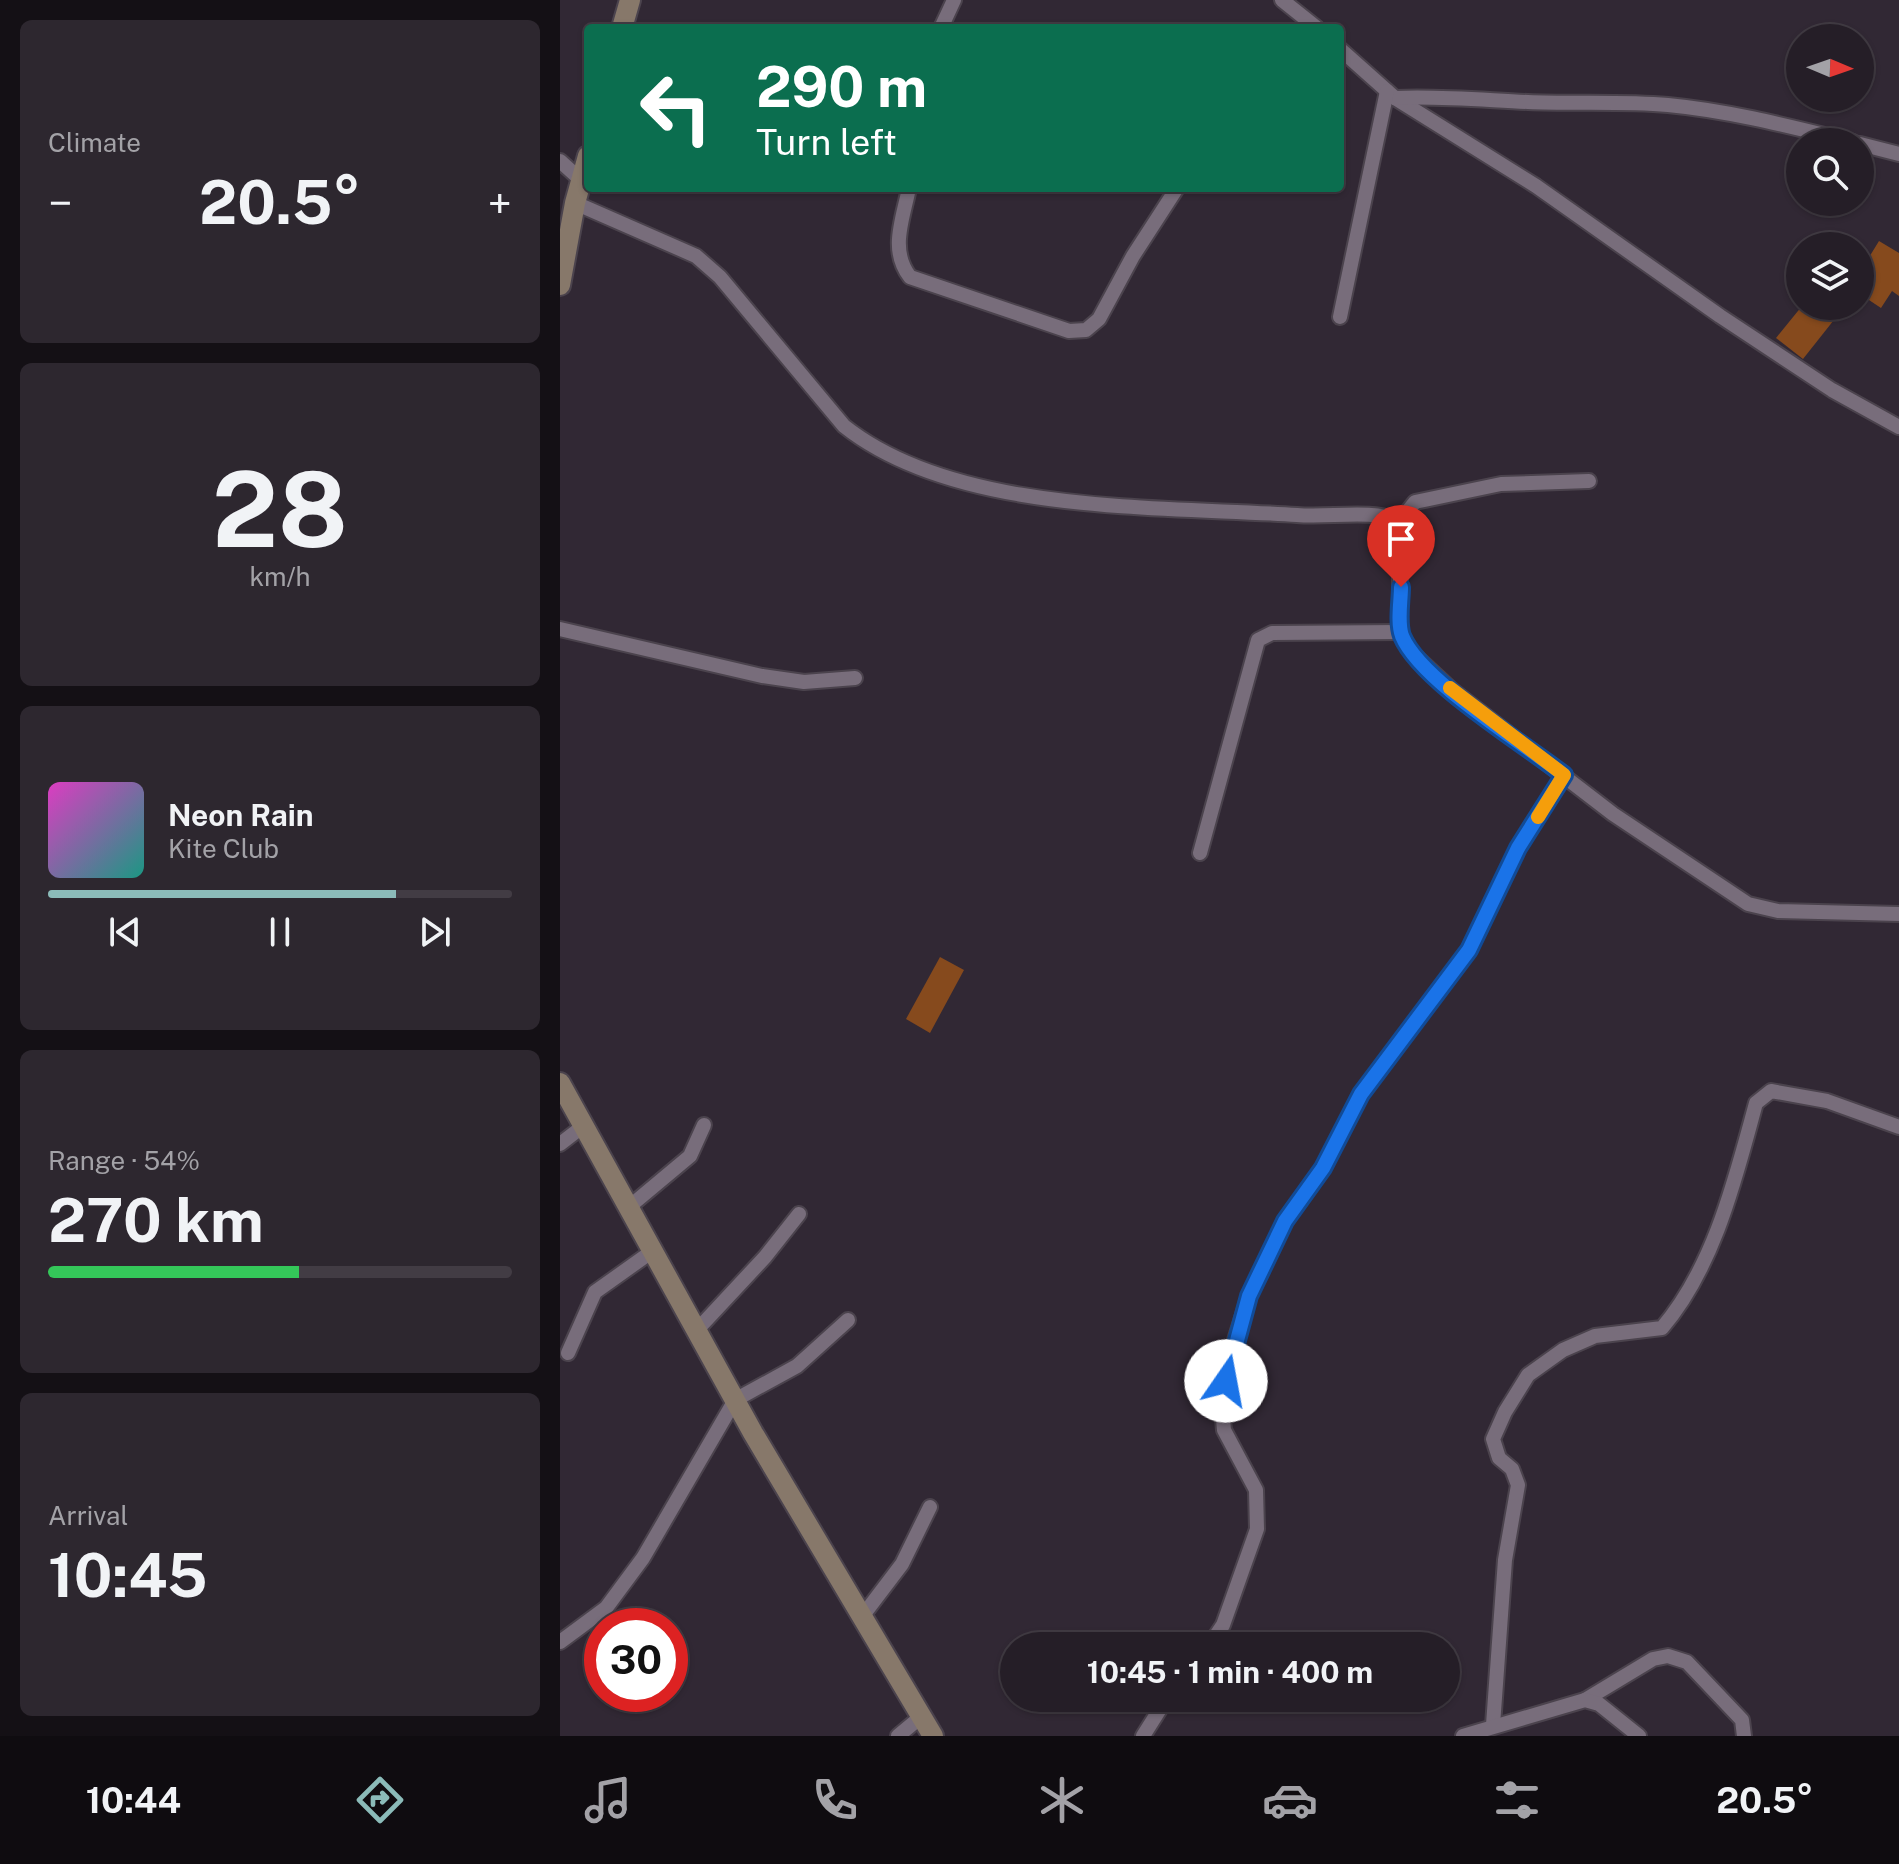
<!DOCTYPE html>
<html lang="en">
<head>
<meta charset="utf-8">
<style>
  body { margin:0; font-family:"Public Sans",sans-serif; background:#2d272f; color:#f1f3f6; height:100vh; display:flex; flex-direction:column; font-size:30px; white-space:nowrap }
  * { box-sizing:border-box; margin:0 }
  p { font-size:26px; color:#a3a2a7 }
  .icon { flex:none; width:44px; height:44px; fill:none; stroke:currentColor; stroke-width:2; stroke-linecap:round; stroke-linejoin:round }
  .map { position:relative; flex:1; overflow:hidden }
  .panel { display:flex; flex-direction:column; gap:20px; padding:20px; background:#141015; width:560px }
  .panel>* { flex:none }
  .banner { position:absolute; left:24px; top:24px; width:760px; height:168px; border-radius:8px; box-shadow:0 2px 6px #0004,0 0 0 2px #423c44; background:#0b6e4f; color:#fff; overflow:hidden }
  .needle { width:52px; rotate:92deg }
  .buttons { position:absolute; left:1226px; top:24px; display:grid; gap:16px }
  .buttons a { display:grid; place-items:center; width:88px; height:88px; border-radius:50%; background:#251e27; box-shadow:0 2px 6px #0004,0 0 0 2px #423c44; font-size:40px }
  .speed { position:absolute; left:24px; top:1608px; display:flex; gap:16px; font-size:40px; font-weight:700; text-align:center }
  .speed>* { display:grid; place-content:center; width:104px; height:104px; border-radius:50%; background:#251e27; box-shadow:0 2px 6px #0004,0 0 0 2px #423c44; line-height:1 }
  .speed .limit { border:12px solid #d22; background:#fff; color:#111 }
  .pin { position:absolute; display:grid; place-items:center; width:68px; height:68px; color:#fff; margin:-82px -34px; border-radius:50% 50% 50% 0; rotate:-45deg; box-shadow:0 0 8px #0007 }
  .pin .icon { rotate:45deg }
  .me { position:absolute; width:88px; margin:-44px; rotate:12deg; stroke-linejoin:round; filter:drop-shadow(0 0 6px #0008) }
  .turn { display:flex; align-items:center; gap:28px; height:168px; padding:0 40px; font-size:36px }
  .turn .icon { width:104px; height:104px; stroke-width:2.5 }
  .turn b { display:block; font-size:56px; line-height:68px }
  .big { font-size:60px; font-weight:700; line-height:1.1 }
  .panel .card { flex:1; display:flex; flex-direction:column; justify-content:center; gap:12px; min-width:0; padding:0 28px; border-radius:12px; background:#2d272f }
  .panel .dial { align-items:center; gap:0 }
  .dial b { font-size:104px; line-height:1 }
  .song { display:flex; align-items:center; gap:24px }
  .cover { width:96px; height:96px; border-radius:12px; background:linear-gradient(135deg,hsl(310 70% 55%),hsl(170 70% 35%)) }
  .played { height:8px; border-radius:4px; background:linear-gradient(90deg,#8bbbb9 75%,#423c44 75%) }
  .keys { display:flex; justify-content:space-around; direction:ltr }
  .heat { display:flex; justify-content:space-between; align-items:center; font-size:44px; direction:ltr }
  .charge { height:12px; border-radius:6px; background:linear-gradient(90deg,#34c759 54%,#423c44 0) }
  .trip { position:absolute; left:440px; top:1632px; width:460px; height:80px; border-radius:40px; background:#251e27; box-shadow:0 2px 6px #0004,0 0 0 2px #423c44; font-weight:700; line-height:80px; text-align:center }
  .menu { display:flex; height:128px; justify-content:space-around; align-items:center; background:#0f0c10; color:#a3a2a7 }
  .menu .icon { width:56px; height:56px }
  .menu .active { color:#8bbbb9 }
  .menu b { font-size:36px; color:#f1f3f6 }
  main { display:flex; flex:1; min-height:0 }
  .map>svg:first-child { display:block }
  .building { fill:#864a1d }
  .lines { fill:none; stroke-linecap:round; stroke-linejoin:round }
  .minor-casing { stroke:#4b434d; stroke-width:18 }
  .secondary-casing { stroke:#4b434d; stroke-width:24 }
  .minor { stroke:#786d7b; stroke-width:14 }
  .secondary { stroke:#87786a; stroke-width:20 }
  .route-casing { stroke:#114b97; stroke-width:20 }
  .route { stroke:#1a73e8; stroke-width:14 }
  .slow { stroke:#f59e0b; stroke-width:14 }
</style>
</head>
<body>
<main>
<section class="panel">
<div class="card"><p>Climate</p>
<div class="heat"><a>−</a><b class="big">20.5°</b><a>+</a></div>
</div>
<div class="card dial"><b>28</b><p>km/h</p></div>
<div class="card">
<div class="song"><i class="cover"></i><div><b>Neon Rain</b><p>Kite Club</p></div></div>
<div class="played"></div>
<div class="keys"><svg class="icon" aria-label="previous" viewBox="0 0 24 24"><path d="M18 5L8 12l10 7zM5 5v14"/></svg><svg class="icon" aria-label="pause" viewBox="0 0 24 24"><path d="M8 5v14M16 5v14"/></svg><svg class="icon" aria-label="next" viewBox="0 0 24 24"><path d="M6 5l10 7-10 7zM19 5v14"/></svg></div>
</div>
<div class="card"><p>Range · 54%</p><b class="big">270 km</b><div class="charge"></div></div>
<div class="card"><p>Arrival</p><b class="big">10:45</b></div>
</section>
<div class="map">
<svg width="1339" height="1736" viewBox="0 0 1339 1736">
  <rect width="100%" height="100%" fill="#312834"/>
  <g class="building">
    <polygon points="1319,241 1339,253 1339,296 1332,291 1321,308 1300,294 1300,272"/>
    <polygon points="1242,306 1285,306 1243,359 1216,338"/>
    <polygon points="380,957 404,970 370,1033 346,1019"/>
  </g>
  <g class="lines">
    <defs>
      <g id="minor">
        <polyline points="722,0 757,28"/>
        <polyline points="381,28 394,0"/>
        <polyline points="780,49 835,98 976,186 1160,316 1272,390 1339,427"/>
        <path d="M835,98C880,96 923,100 968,102C1015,104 1061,101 1108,105C1171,111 1232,127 1293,142"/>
        <polyline points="1300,144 1339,154"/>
        <polyline points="0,161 21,180"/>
        <path d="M349,188C343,219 329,250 350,277L509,331L526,330L539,319L573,256L617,188"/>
        <path d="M15,203L136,256L160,277L284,426C396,515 599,506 737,515C769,518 810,509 840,521"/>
        <polyline points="780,317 827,91"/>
        <polyline points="1029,481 941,484 855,502 840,521 840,632 851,652 893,691 1053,814 1188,904 1218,911 1339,914"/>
        <polyline points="0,629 202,676 244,682 295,678"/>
        <polyline points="640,853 698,640 712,633 840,632"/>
        <polyline points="0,1144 22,1127"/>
        <polyline points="69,1207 130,1156 144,1125"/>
        <polyline points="137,1330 205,1257 239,1214"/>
        <polyline points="8,1353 35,1292 94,1250"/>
        <polyline points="301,1618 342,1564 370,1507"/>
        <polyline points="0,1642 46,1608 83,1558 175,1400 237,1366 288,1320"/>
        <polyline points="649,1646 663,1625 697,1529 696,1490 664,1430 662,1408 671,1353 689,1296 725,1221 763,1168 801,1094 909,950 958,848 1004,775"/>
        <polyline points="1025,1700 1093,1659 1108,1656 1127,1662 1182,1720 1184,1736"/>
        <path d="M933,1725L945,1560L958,1485L952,1469L939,1458L933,1439L945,1412L968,1375L1003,1350L1035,1336L1102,1328C1154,1267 1175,1180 1196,1103L1211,1091L1267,1101L1339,1127"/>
        <polyline points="338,1736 362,1716"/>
        <polyline points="583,1736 607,1698"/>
        <polyline points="903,1736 1025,1700 1039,1704 1079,1736"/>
      </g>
      <g id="secondary">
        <polyline points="62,28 70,0"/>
        <polyline points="0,285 15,203 28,156"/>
        <polyline points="0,1083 193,1433 373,1736"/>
      </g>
    </defs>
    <use href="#minor" class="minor-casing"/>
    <use href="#secondary" class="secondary-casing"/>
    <use href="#minor" class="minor"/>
    <use href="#secondary" class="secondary"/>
  </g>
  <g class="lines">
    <defs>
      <path id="route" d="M666,1381L689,1296L725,1221L763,1168L801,1094L909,950L958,848L1004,775C963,743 860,680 842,636C837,622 841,601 841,587"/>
    </defs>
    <use href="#route" class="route-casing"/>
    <use href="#route" class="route"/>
    <polyline class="slow" points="890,688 1004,775 978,817"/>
  </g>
</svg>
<div class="buttons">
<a><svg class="needle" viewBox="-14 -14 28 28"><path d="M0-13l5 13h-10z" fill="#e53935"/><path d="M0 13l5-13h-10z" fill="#a3a2a7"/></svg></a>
<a><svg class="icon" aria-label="search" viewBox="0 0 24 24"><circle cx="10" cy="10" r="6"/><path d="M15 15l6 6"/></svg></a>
<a><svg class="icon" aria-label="layers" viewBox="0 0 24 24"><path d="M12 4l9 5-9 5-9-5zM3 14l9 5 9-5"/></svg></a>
</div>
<div class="speed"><div class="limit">30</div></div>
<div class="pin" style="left:841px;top:587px;background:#d93025"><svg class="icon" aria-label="arrive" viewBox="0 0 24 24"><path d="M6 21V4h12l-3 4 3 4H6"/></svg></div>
<svg class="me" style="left:666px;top:1381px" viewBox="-20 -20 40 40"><circle r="19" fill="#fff"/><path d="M0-13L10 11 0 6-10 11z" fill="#1a73e8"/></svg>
<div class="trip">10:45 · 1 min · 400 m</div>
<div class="banner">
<div class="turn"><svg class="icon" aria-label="left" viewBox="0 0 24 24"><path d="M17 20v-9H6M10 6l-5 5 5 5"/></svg><div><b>290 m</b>Turn left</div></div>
</div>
</div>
</main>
<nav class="menu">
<b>10:44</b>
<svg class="icon active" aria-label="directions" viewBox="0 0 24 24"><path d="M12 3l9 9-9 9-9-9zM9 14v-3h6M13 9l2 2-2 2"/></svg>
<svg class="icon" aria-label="music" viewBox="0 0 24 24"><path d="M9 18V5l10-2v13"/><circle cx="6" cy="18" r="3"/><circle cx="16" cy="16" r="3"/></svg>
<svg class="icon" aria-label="phone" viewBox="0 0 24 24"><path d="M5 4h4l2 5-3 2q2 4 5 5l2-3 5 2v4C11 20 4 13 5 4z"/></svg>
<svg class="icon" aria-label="climate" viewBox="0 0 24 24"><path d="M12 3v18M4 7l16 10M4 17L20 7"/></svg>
<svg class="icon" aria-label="car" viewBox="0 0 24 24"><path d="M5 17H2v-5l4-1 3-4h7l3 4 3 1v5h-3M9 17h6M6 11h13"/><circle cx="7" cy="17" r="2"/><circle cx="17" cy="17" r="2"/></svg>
<svg class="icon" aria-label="filters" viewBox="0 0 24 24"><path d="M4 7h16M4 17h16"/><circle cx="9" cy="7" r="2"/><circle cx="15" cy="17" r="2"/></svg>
<b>20.5°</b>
</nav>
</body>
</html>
